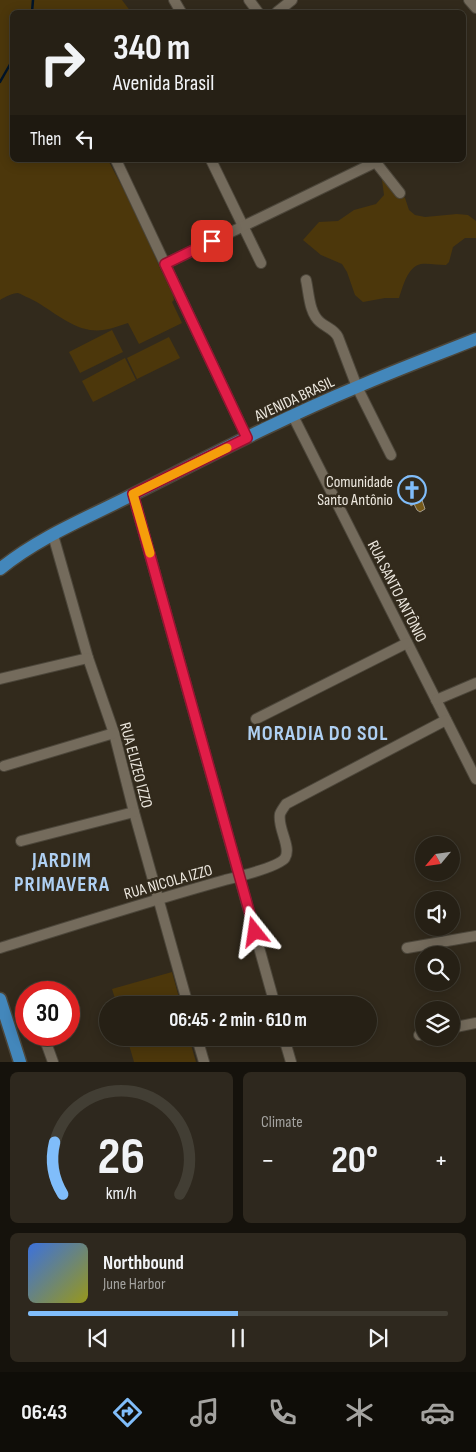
<!DOCTYPE html>
<html lang="en">
<head>
<meta charset="utf-8">
<style>
  body { margin:0; font-family:"Sofia Sans Condensed",sans-serif; background:#2e281e; color:#f1f3f6; height:100vh; display:flex; flex-direction:column; font-size:19px; white-space:nowrap }
  * { box-sizing:border-box; margin:0 }
  p { font-size:16px; color:#a4a3a0 }
  .icon { flex:none; width:28px; height:28px; fill:none; stroke:currentColor; stroke-width:2; stroke-linecap:round; stroke-linejoin:round }
  .map { position:relative; height:1062px; overflow:hidden }
  .details { display:flex; flex-direction:column; gap:10px; padding:10px; background:#15120c; flex:1 }
  .details>* { flex:none }
  .hud { position:absolute; left:10px; top:10px; width:456px; height:152px; border-radius:8px; box-shadow:0 2px 12px #0003,0 0 0 1px #423e34; background:#262015; color:#f1f3f6; overflow:hidden }
  .needle { width:32px; rotate:241deg }
  .tools { position:absolute; left:415px; top:836px; display:grid; gap:10px }
  .tools a { display:grid; place-items:center; width:45px; height:45px; border-radius:50%; background:#262015; box-shadow:0 2px 12px #0003,0 0 0 1px #423e34; font-size:25px }
  .speed { position:absolute; left:15px; top:981px; display:flex; gap:10px; font-size:25px; font-weight:700; text-align:center }
  .speed>* { display:grid; place-content:center; width:65px; height:65px; border-radius:50%; background:#262015; box-shadow:0 2px 12px #0003,0 0 0 1px #423e34; line-height:1 }
  .speed .limit { border:8px solid #d22; background:#fff; color:#111 }
  .pin { position:absolute; display:grid; place-items:center; width:42px; height:42px; color:#fff; margin:-21px; border-radius:10px; box-shadow:0 2px 8px #0006 }
  .me { position:absolute; width:55px; margin:-28px; rotate:345deg; stroke-linejoin:round; filter:drop-shadow(0 0 4px #0008) }
  .turn { display:flex; align-items:center; gap:18px; height:105px; padding:0 20px; font-size:22px }
  .turn .icon { width:65px; height:65px; stroke-width:2.5 }
  .turn b { display:block; font-size:35px; line-height:42px }
  .then { display:flex; align-items:center; height:48px; padding:0 20px; background:#0003; gap:10px; font-size:19px }
  .big { font-size:38px; font-weight:700; line-height:1.1 }
  .details .widget { flex:1; display:flex; flex-direction:column; justify-content:center; gap:8px; min-width:0; padding:0 18px; border-radius:8px; background:#2e281e }
  .details .dial { align-items:center; gap:0 }
  .dial svg { height:130px; overflow:visible; fill:none; stroke:#423e34; stroke-width:7; stroke-linecap:round; text-anchor:middle }
  .dial text { fill:#f1f3f6; stroke:none }
  .song { display:flex; align-items:center; gap:15px }
  .cover { width:60px; height:60px; border-radius:8px; background:linear-gradient(135deg,hsl(220 70% 55%),hsl(60 70% 35%)) }
  .played { height:5px; border-radius:2px; background:linear-gradient(90deg,#80bdfa 50%,#423e34 50%) }
  .keys { display:flex; justify-content:space-around; direction:ltr }
  .heat { display:flex; justify-content:space-between; align-items:center; font-size:28px; direction:ltr }
  .details .tiles { flex:1; display:grid; gap:10px; grid-template-columns:1fr 1fr }
  .widget:last-child { grid-column:span 2 }
  .trip { position:absolute; left:99px; top:996px; width:278px; height:50px; border-radius:25px; background:#262015; box-shadow:0 2px 12px #0003,0 0 0 1px #423e34; font-weight:700; line-height:50px; text-align:center }
  .tab-bar { display:flex; height:80px; justify-content:space-around; align-items:center; background:#0f0d08; color:#a4a3a0 }
  .tab-bar .icon { width:35px; height:35px }
  .tab-bar .current { color:#80bdfa }
  .tab-bar b { font-size:22px; color:#f1f3f6 }
  .map>svg:first-child { display:block }
  .green { fill:#4c370b }
  .lines { fill:none; stroke-linecap:round; stroke-linejoin:round }
  .stream { stroke:#001429; stroke-width:2.5 }
  .building { fill:#765919; stroke:#a39a89 }
  .minor-casing { stroke:#4c463a; stroke-width:12 }
  .major-casing { stroke:#4c463a; stroke-width:15 }
  .minor { stroke:#746b5c; stroke-width:10 }
  .major { stroke:#4387bb; stroke-width:12 }
  .route-casing { stroke:#92132f; stroke-width:12 }
  .route { stroke:#e11d48; stroke-width:9 }
  .slow { stroke:#f59e0b; stroke-width:9 }
  .labels { text-anchor:middle; stroke-width:5; stroke-linejoin:round; paint-order:stroke }
  .street-label { font-size:16px; fill:#ede8df; stroke:#322a1c }
  .poi-label { font-size:16px; fill:#ede8df; stroke:#322a1c; text-anchor:end }
  .district-label { font-size:21px; font-weight:bold; letter-spacing:1px; fill:#afd0f3; stroke:#322a1c }
</style>
</head>
<body>
<div class="map">
<svg width="476" height="1062" viewBox="0 0 476 1062">
  <rect width="100%" height="100%" fill="#322a1c"/>
  <g class="green">
    <path d="M0,0H122L131,12H12V160H108C127,195 144,231 160,268C165,279 173,288 174,300L172,302L182,323L139,344L128,323C116,327 104,332 90,330C67,326 50,308 29,298C26,297 21,294 18,293C12,293 5,297 0,300Z"/>
    <path d="M385,177L405,198L409,210L415,215L425,217L457,214L468,215L476,221V238H465L453,247L449,262L446,265C438,265 428,263 421,264C407,267 403,287 399,298H385L363,302L355,295L347,272L342,264L321,255L303,240L319,222L338,221L354,210L376,204L384,195L382,180Z"/>
    <polygon points="112,330 123,352 80,373 69,352"/>
    <polygon points="169,337 180,358 137,379 127,358"/>
    <polygon points="125,358 136,380 93,402 82,381"/>
    <polygon points="172,972 181,1005 117,1005 112,989"/>
    <polygon points="127,1038 189,1038 196,1062 134,1062"/>
  </g>
  <g class="lines">
    <g class="stream">
      <polyline points="32,12 33,0"/>
      <polyline points="0,82 12,61"/>
    </g>
  </g>
  <polygon class="building" points="407,476 413,476 423,497 422,500 425,509 420,512 417,510 414,504 411,506 401,483 405,480"/>
  <g class="lines">
    <defs>
      <g id="minor">
        <polyline points="174,0 181,12"/>
        <polyline points="249,0 258,12"/>
        <polyline points="469,0 476,8"/>
        <polyline points="277,12 292,0"/>
        <polyline points="116,160 247,438"/>
        <polyline points="211,160 261,263"/>
        <polyline points="374,160 400,193"/>
        <polyline points="165,264 376,162"/>
        <path d="M306,280C309,293 309,313 320,322C327,328 334,329 338,337L357,387L391,455"/>
        <polyline points="293,416 476,779"/>
        <polyline points="133,494 275,1005"/>
        <polyline points="53,535 88,658 114,733 134,812 188,1005"/>
        <polyline points="0,679 88,658"/>
        <polyline points="436,700 476,683"/>
        <polyline points="256,719 407,643"/>
        <polyline points="4,766 114,733"/>
        <polyline points="21,841 134,812"/>
        <path d="M0,948C75,925 149,901 225,880C237,877 279,867 285,858C292,847 277,828 280,814C281,811 284,807 286,804L446,720"/>
        <polyline points="407,948 476,936"/>
        <polyline points="451,1028 476,1023"/>
        <polyline points="419,1035 424,1034"/>
        <polyline points="44,1037 53,1062"/>
        <polyline points="197,1038 204,1062"/>
        <polyline points="284,1038 291,1062"/>
      </g>
      <g id="major">
        <path d="M0,569C39,537 87,518 132,495C206,458 280,419 357,387C396,370 436,355 476,339"/>
        <polyline points="0,999 20,1062"/>
      </g>
    </defs>
    <use href="#minor" class="minor-casing"/>
    <use href="#major" class="major-casing"/>
    <use href="#minor" class="minor"/>
    <use href="#major" class="major"/>
  </g>
  <g class="lines">
    <defs>
      <polyline id="route" points="212,241 165,264 247,438 133,494 255,932"/>
    </defs>
    <use href="#route" class="route-casing"/>
    <use href="#route" class="route"/>
    <polyline class="slow" points="150,553 133,494 227,448"/>
  </g>
  <defs>
    <symbol id="church-ring" viewBox="-11 -11 22 22"><circle r="9.5" fill="#322a1c" stroke="#80bdfa" stroke-width="1.5"/><path d="M-1.2-6h2.4v3.5h3.3v2.4h-3.3V6h-2.4V-.1h-3.3v-2.4h3.3Z" fill="#80bdfa"/></symbol>
  </defs>
  <g fill-rule="evenodd">
    <use href="#church-ring" x="396" y="474" width="32" height="32"/>
  </g>
  <g class="labels">
    <g class="street-label">
      <text transform="translate(294 398) rotate(-25)" y="6">AVENIDA BRASIL</text>
      <text transform="translate(398 591) rotate(63)" y="6">RUA SANTO ANTÔNIO</text>
      <text transform="translate(137 765) rotate(75)" y="6">RUA ELIZEO IZZO</text>
      <text transform="translate(168 881) rotate(-16)" y="6">RUA NICOLA IZZO</text>
    </g>
    <g class="poi-label">
      <text x="393" y="487">Comunidade<tspan x="393" dy="18">Santo Antônio</tspan></text>
    </g>
    <g class="district-label">
      <text x="318" y="740">MORADIA DO SOL</text>
      <text x="62" y="867">JARDIM<tspan x="62" dy="24">PRIMAVERA</tspan></text>
    </g>
  </g>
</svg>
<div class="tools">
<a><svg class="needle" viewBox="-14 -14 28 28"><path d="M0-13l5 13h-10z" fill="#e53935"/><path d="M0 13l5-13h-10z" fill="#a4a3a0"/></svg></a>
<a><svg class="icon" aria-label="sound" viewBox="0 0 24 24"><path d="M4 9h4l5-4v14l-5-4H4zM17 9q2 3 0 6"/></svg></a>
<a><svg class="icon" aria-label="search" viewBox="0 0 24 24"><circle cx="10" cy="10" r="6"/><path d="M15 15l6 6"/></svg></a>
<a><svg class="icon" aria-label="layers" viewBox="0 0 24 24"><path d="M12 4l9 5-9 5-9-5zM3 14l9 5 9-5"/></svg></a>
</div>
<div class="speed"><div class="limit">30</div></div>
<div class="pin" style="left:212px;top:241px;background:#d93025"><svg class="icon" aria-label="arrive" viewBox="0 0 24 24"><path d="M6 21V4h12l-3 4 3 4H6"/></svg></div>
<svg class="me" style="left:255px;top:932px" viewBox="-20 -20 40 40"><path d="M0-17L14 15 0 8-14 15z" fill="#e11d48" stroke="#fff" stroke-width="4"/></svg>
<div class="trip">06:45 · 2 min · 610 m</div>
<div class="hud">
<div class="turn"><svg class="icon" aria-label="right" viewBox="0 0 24 24"><path d="M7 20v-9h11M14 6l5 5-5 5"/></svg><div><b>340 m</b>Avenida Brasil</div></div>
<div class="then">Then<svg class="icon" aria-label="left" viewBox="0 0 24 24"><path d="M17 20v-9H6M10 6l-5 5 5 5"/></svg></div>
</div>
</div>
<section class="details">
<div class="tiles">
<div class="widget dial"><svg viewBox="0 0 100 80">
<path d="M14 69A42 42 0 1 1 86 69"/>
<path d="M14 69A42 42 0 0 1 9 37" stroke="#80bdfa"/>
<text x="50" y="56" font-size="32" font-weight="700">26</text>
<text x="50" y="72" font-size="11">km/h</text>
</svg></div>
<div class="widget"><p>Climate</p>
<div class="heat"><a>−</a><b class="big">20°</b><a>+</a></div>
</div>
<div class="widget">
<div class="song"><i class="cover"></i><div><b>Northbound</b><p>June Harbor</p></div></div>
<div class="played"></div>
<div class="keys"><svg class="icon" aria-label="previous" viewBox="0 0 24 24"><path d="M18 5L8 12l10 7zM5 5v14"/></svg><svg class="icon" aria-label="pause" viewBox="0 0 24 24"><path d="M8 5v14M16 5v14"/></svg><svg class="icon" aria-label="next" viewBox="0 0 24 24"><path d="M6 5l10 7-10 7zM19 5v14"/></svg></div>
</div>
</div>
</section>
<nav class="tab-bar">
<b>06:43</b>
<svg class="icon current" aria-label="directions" viewBox="0 0 24 24"><path d="M12 3l9 9-9 9-9-9zM9 14v-3h6M13 9l2 2-2 2"/></svg>
<svg class="icon" aria-label="music" viewBox="0 0 24 24"><path d="M9 18V5l10-2v13"/><circle cx="6" cy="18" r="3"/><circle cx="16" cy="16" r="3"/></svg>
<svg class="icon" aria-label="phone" viewBox="0 0 24 24"><path d="M5 4h4l2 5-3 2q2 4 5 5l2-3 5 2v4C11 20 4 13 5 4z"/></svg>
<svg class="icon" aria-label="climate" viewBox="0 0 24 24"><path d="M12 3v18M4 7l16 10M4 17L20 7"/></svg>
<svg class="icon" aria-label="car" viewBox="0 0 24 24"><path d="M5 17H2v-5l4-1 3-4h7l3 4 3 1v5h-3M9 17h6M6 11h13"/><circle cx="7" cy="17" r="2"/><circle cx="17" cy="17" r="2"/></svg>
</nav>
</body>
</html>
